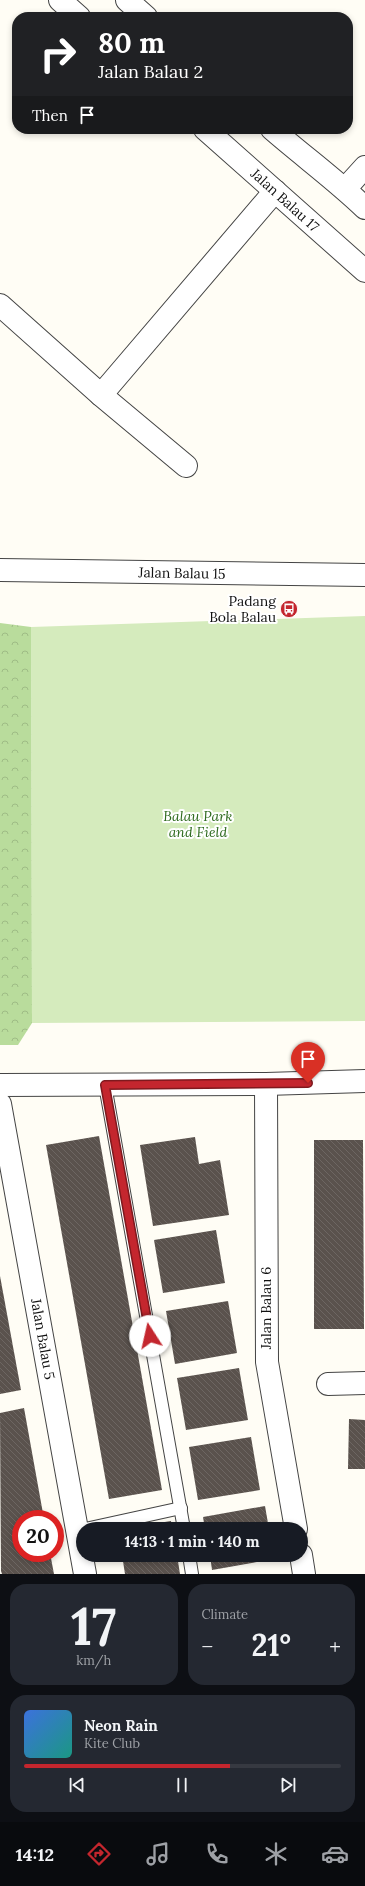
<!DOCTYPE html>
<html lang="en">
<head>
<meta charset="utf-8">
<style>
  body { margin:0; font-family:Lora,serif; background:#242831; color:#f1f3f6; height:100vh; display:flex; flex-direction:column; font-size:15px; white-space:nowrap }
  * { box-sizing:border-box; margin:0 }
  p { font-size:13px; color:#9ea1a6 }
  .icon { flex:none; width:22px; height:22px; fill:none; stroke:currentColor; stroke-width:2; stroke-linecap:round; stroke-linejoin:round }
  .map { position:relative; height:1574px; overflow:hidden }
  .drawer { display:flex; flex-direction:column; gap:10px; padding:10px; background:#0d0f14; flex:1 }
  .drawer>* { flex:none }
  .hud { position:absolute; left:12px; top:12px; width:341px; height:122px; border-radius:16px; box-shadow:0 2px 6px #0003; background:#202124; color:#fff; overflow:hidden }
  .speed { position:absolute; left:12px; top:1510px; display:flex; gap:8px; font-size:20px; font-weight:700; text-align:center }
  .speed>* { display:grid; place-content:center; width:52px; height:52px; border-radius:50%; background:#171b24; box-shadow:0 2px 6px #0003; line-height:1 }
  .speed .limit { border:6px solid #d22; background:#fff; color:#111 }
  .pin { position:absolute; display:grid; place-items:center; width:34px; height:34px; color:#fff; margin:-41px -17px; border-radius:50% 50% 50% 0; rotate:-45deg; box-shadow:0 0 4px #0007 }
  .pin .icon { rotate:45deg }
  .me { position:absolute; width:44px; margin:-22px; rotate:350deg; stroke-linejoin:round; filter:drop-shadow(0 0 3px #0008) }
  .turn { display:flex; align-items:center; gap:14px; height:84px; padding:0 20px; font-size:18px }
  .turn .icon { width:52px; height:52px; stroke-width:2.5 }
  .turn b { display:block; font-size:28px; line-height:34px }
  .then { display:flex; align-items:center; height:38px; padding:0 20px; background:#0003; gap:8px; font-size:15px }
  .big { font-size:30px; font-weight:700; line-height:1.1 }
  .drawer .tile { flex:1; display:flex; flex-direction:column; justify-content:center; gap:6px; min-width:0; padding:0 14px; border-radius:16px; background:#242831 }
  .drawer .dial { align-items:center; gap:0 }
  .dial b { font-size:52px; line-height:1 }
  .song { display:flex; align-items:center; gap:12px }
  .cover { width:48px; height:48px; border-radius:6px; background:linear-gradient(135deg,hsl(220 70% 55%),hsl(170 70% 35%)) }
  .played { height:4px; border-radius:2px; background:linear-gradient(90deg,#c4262e 65%,#363941 65%) }
  .keys { display:flex; justify-content:space-around; direction:ltr }
  .heat { display:flex; justify-content:space-between; align-items:center; font-size:22px; direction:ltr }
  .drawer .tiles { flex:1; display:grid; gap:10px; grid-template-columns:1fr 1fr }
  .tile:last-child { grid-column:span 2 }
  .trip { position:absolute; left:76px; top:1522px; width:232px; height:40px; border-radius:20px; background:#171b24; box-shadow:0 2px 6px #0003; font-weight:700; line-height:40px; text-align:center }
  .tab-bar { display:flex; height:64px; justify-content:space-around; align-items:center; background:#090b0e; color:#9ea1a6 }
  .tab-bar .icon { width:28px; height:28px }
  .tab-bar .active { color:#c4262e }
  .tab-bar b { font-size:18px; color:#f1f3f6 }
  .map>svg:first-child { display:block }
  .green { fill:#d5ebbd }
  .forest { fill:url(#forest-crowns) }
  .building { fill:url(#building-back-hatch) }
  .lines { fill:none; stroke-linecap:round; stroke-linejoin:round }
  .service-casing { stroke:#444; stroke-width:14 }
  .minor-casing { stroke:#444; stroke-width:24 }
  .service { stroke:#fff; stroke-width:12 }
  .minor { stroke:#fff; stroke-width:22 }
  .route-casing { stroke:#7f191e; stroke-width:10 }
  .route { stroke:#c4262e; stroke-width:7 }
  .labels { text-anchor:middle; stroke-width:4; stroke-linejoin:round; paint-order:stroke }
  .street-label { font-size:14px; fill:#111; stroke:#fff }
  .poi-label { font-size:14px; fill:#111; stroke:#fff; text-anchor:end }
  .park-label { font-size:14px; font-style:italic; fill:#2f6b1f; stroke:#fff }
</style>
</head>
<body>
<div class="map">
<svg width="365" height="1574" viewBox="0 0 365 1574">
  <defs>
    <pattern id="forest-crowns" width="20" height="18" patternUnits="userSpaceOnUse"><rect width="20" height="18" fill="#b9dc9c"/><path d="M2 6a3 3 0 1 1 6 0M12 15a3 3 0 1 1 6 0" fill="none" stroke="#9ebc85"/></pattern>
    <pattern id="building-back-hatch" width="6" height="6" patternUnits="userSpaceOnUse"><rect width="6" height="6" fill="#5a524d"/><path d="M-1 5l2 2M0 0l6 6M5-1l2 2" fill="none" stroke="#6d6662"/></pattern>
  </defs>
  <rect width="100%" height="100%" fill="#fffdf5"/>
  <polygon class="green" points="365,616 365,1021 32,1023 31,627"/>
  <polygon class="forest" points="0,623 31,627 32,1023 18,1045 0,1045"/>
  <g class="building">
    <polygon points="99,1136 162,1490 109,1499 46,1145"/>
    <polygon points="195,1137 199,1164 220,1160 229,1215 153,1226 140,1145"/>
    <polygon points="314,1140 363,1140 364,1329 314,1329"/>
    <polygon points="216,1230 225,1283 163,1293 154,1240"/>
    <polygon points="0,1276 21,1390 0,1394"/>
    <polygon points="228,1301 237,1353 175,1364 166,1311"/>
    <polygon points="239,1368 248,1420 186,1430 177,1378"/>
    <polygon points="24,1408 44,1519 21,1519 21,1553 50,1553 54,1574 2,1574 1,1571 0,1413"/>
    <polygon points="349,1419 365,1420 365,1469 348,1469"/>
    <polygon points="251,1437 260,1490 198,1500 189,1447"/>
    <polygon points="265,1506 269,1529 205,1529 203,1517"/>
    <polygon points="171,1521 172,1529 126,1529 126,1528"/>
    <polygon points="122,1555 177,1555 180,1574 125,1574"/>
    <polygon points="210,1555 273,1555 274,1559 212,1570"/>
  </g>
  <g class="lines">
    <defs>
      <g id="service">
        <polyline points="105,1085 184,1529"/>
        <polyline points="85,1529 181,1508"/>
        <polyline points="189,1555 192,1574"/>
      </g>
      <g id="minor">
        <polyline points="60,0 79,17"/>
        <polyline points="127,0 146,17"/>
        <polyline points="205,129 365,271"/>
        <path d="M272,129C303,156 336,180 365,208"/>
        <polyline points="345,189 365,167"/>
        <polyline points="0,305 101,395 186,466"/>
        <polyline points="101,395 275,191"/>
        <polyline points="0,570 365,575"/>
        <polyline points="266,1084 267,1362 296,1529"/>
        <polyline points="0,1085 266,1084 365,1081"/>
        <polyline points="0,1104 85,1574"/>
        <polyline points="328,1384 365,1383"/>
        <polyline points="301,1555 304,1574"/>
      </g>
    </defs>
    <use href="#service" class="service-casing"/>
    <use href="#minor" class="minor-casing"/>
    <use href="#service" class="service"/>
    <use href="#minor" class="minor"/>
  </g>
  <g class="lines">
    <defs>
      <polyline id="route" points="150,1336 105,1085 308,1083"/>
    </defs>
    <use href="#route" class="route-casing"/>
    <use href="#route" class="route"/>
  </g>
  <defs>
    <symbol id="bus-disc" viewBox="-11 -11 22 22"><circle r="9.5" fill="#c4262e" stroke="#fff"/><path d="M-5-6H5V4H4V6H2V4H-2V6H-4V4H-5ZM-3.5-4V0h7V-4ZM-3.5 1.2v1.5H-2V1.2ZM2 1.2v1.5H3.5V1.2Z" fill="#fff"/></symbol>
  </defs>
  <g fill-rule="evenodd">
    <use href="#bus-disc" x="279" y="599" width="20" height="20"/>
  </g>
  <g class="labels">
    <g class="street-label">
      <text transform="translate(285 200) rotate(42)" y="5">Jalan Balau 17</text>
      <text transform="translate(182 573) rotate(1)" y="5">Jalan Balau 15</text>
      <text transform="translate(266 1308) rotate(-90)" y="5">Jalan Balau 6</text>
      <text transform="translate(43 1339) rotate(80)" y="5">Jalan Balau 5</text>
    </g>
    <g class="poi-label">
      <text x="276" y="606">Padang<tspan x="276" dy="16">Bola Balau</tspan></text>
    </g>
    <g class="park-label">
      <text x="198" y="821">Balau Park<tspan x="198" dy="16">and Field</tspan></text>
    </g>
  </g>
</svg>
<div class="speed"><div class="limit">20</div></div>
<div class="pin" style="left:308px;top:1083px;background:#d93025"><svg class="icon" aria-label="arrive" viewBox="0 0 24 24"><path d="M6 21V4h12l-3 4 3 4H6"/></svg></div>
<svg class="me" style="left:150px;top:1336px" viewBox="-20 -20 40 40"><circle r="19" fill="#fff"/><path d="M0-13L10 11 0 6-10 11z" fill="#c4262e"/></svg>
<div class="trip">14:13 · 1 min · 140 m</div>
<div class="hud">
<div class="turn"><svg class="icon" aria-label="right" viewBox="0 0 24 24"><path d="M7 20v-9h11M14 6l5 5-5 5"/></svg><div><b>80 m</b>Jalan Balau 2</div></div>
<div class="then">Then<svg class="icon" aria-label="arrive" viewBox="0 0 24 24"><path d="M6 21V4h12l-3 4 3 4H6"/></svg></div>
</div>
</div>
<section class="drawer">
<div class="tiles">
<div class="tile dial"><b>17</b><p>km/h</p></div>
<div class="tile"><p>Climate</p>
<div class="heat"><a>−</a><b class="big">21°</b><a>+</a></div>
</div>
<div class="tile">
<div class="song"><i class="cover"></i><div><b>Neon Rain</b><p>Kite Club</p></div></div>
<div class="played"></div>
<div class="keys"><svg class="icon" aria-label="previous" viewBox="0 0 24 24"><path d="M18 5L8 12l10 7zM5 5v14"/></svg><svg class="icon" aria-label="pause" viewBox="0 0 24 24"><path d="M8 5v14M16 5v14"/></svg><svg class="icon" aria-label="next" viewBox="0 0 24 24"><path d="M6 5l10 7-10 7zM19 5v14"/></svg></div>
</div>
</div>
</section>
<nav class="tab-bar">
<b>14:12</b>
<svg class="icon active" aria-label="directions" viewBox="0 0 24 24"><path d="M12 3l9 9-9 9-9-9zM9 14v-3h6M13 9l2 2-2 2"/></svg>
<svg class="icon" aria-label="music" viewBox="0 0 24 24"><path d="M9 18V5l10-2v13"/><circle cx="6" cy="18" r="3"/><circle cx="16" cy="16" r="3"/></svg>
<svg class="icon" aria-label="phone" viewBox="0 0 24 24"><path d="M5 4h4l2 5-3 2q2 4 5 5l2-3 5 2v4C11 20 4 13 5 4z"/></svg>
<svg class="icon" aria-label="climate" viewBox="0 0 24 24"><path d="M12 3v18M4 7l16 10M4 17L20 7"/></svg>
<svg class="icon" aria-label="car" viewBox="0 0 24 24"><path d="M5 17H2v-5l4-1 3-4h7l3 4 3 1v5h-3M9 17h6M6 11h13"/><circle cx="7" cy="17" r="2"/><circle cx="17" cy="17" r="2"/></svg>
</nav>
</body>
</html>
